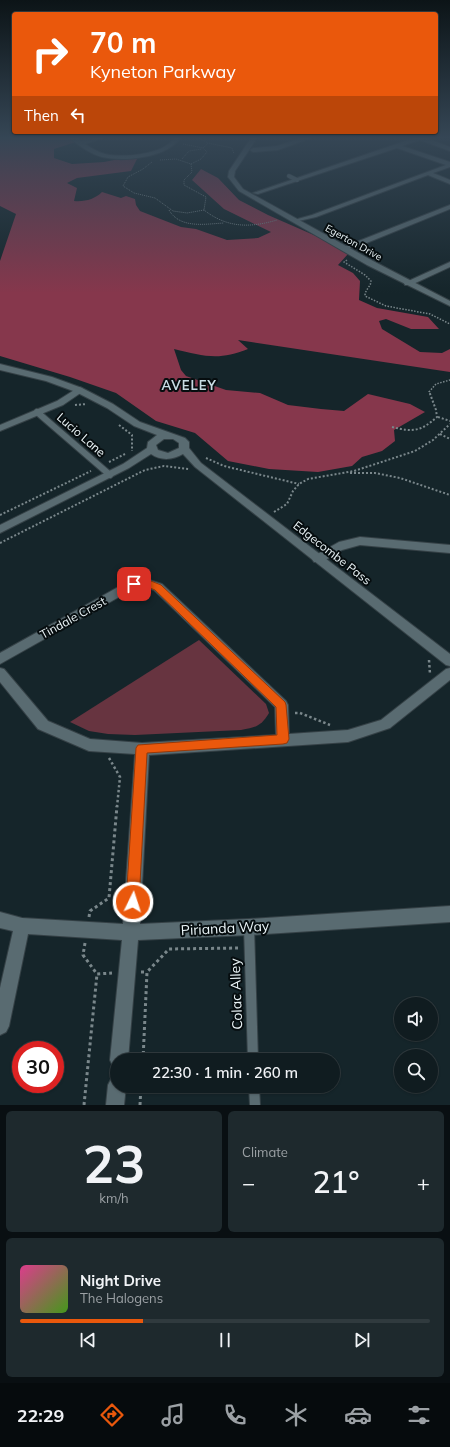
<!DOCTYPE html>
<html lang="en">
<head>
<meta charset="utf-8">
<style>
  body { margin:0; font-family:Mulish,sans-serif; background:#1e292d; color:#f1f3f6; height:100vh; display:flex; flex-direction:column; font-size:15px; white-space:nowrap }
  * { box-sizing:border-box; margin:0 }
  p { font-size:13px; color:#9ca1a5 }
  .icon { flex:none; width:22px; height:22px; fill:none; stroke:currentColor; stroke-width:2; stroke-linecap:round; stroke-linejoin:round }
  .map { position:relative; height:1105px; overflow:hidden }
  .panel { display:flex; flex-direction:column; gap:6px; padding:6px; background:#090f12; flex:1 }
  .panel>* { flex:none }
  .hud { position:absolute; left:12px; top:12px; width:426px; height:122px; border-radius:4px; box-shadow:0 1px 3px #0004,0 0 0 1px #303a3e; background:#ea580c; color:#fff; overflow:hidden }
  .tools { position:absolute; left:394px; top:997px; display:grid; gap:8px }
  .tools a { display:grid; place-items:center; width:44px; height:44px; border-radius:50%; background:#101c20; box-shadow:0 1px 3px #0004,0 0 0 1px #303a3e; font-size:20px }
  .speed { position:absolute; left:12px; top:1041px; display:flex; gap:8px; font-size:20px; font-weight:700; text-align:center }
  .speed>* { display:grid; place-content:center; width:52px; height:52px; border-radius:50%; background:#101c20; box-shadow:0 1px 3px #0004,0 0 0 1px #303a3e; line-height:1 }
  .speed .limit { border:6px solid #d22; background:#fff; color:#111 }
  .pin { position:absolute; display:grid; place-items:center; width:34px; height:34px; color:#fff; margin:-17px; border-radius:8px; box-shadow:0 2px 6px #0006 }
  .me { position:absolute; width:44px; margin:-22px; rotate:4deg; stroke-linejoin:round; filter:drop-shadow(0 0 3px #0008) }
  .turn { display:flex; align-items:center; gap:14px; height:84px; padding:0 12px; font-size:18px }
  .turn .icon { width:52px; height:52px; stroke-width:2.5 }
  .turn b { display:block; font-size:28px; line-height:34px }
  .then { display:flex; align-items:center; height:38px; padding:0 12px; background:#0003; gap:8px; font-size:15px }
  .big { font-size:30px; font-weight:600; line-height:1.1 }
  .panel .card { flex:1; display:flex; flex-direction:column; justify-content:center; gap:6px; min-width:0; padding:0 14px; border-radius:6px; background:#1e292d }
  .panel .dial { align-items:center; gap:0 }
  .dial b { font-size:52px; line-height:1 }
  .song { display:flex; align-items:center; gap:12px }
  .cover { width:48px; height:48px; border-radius:6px; background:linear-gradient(135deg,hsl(330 70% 55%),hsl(100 70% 35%)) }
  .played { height:4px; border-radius:2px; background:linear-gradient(90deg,#ea580c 30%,#303a3e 30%) }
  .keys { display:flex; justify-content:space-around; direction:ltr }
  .heat { display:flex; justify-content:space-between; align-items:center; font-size:22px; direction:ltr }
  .panel .tiles { flex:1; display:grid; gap:6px; grid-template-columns:1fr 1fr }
  .card:last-child { grid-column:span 2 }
  .trip { position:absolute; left:110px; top:1053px; width:230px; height:40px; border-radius:20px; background:#101c20; box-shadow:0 1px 3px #0004,0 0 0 1px #303a3e; font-weight:600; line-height:40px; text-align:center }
  .tab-bar { display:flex; height:64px; justify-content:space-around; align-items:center; background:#060b0d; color:#9ca1a5 }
  .tab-bar .icon { width:28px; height:28px }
  .tab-bar .active { color:#ea580c }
  .tab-bar b { font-size:18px; color:#f1f3f6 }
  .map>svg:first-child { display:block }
  .green { fill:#673440 }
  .forest { fill:#86374c }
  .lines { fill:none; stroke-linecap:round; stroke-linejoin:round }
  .service-far2-casing { stroke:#354146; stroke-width:5 }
  .service-far1-casing { stroke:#354146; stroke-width:8 }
  .service-casing { stroke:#354146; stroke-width:12 }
  .minor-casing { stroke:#354146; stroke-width:2 }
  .tertiary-casing { stroke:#354146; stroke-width:2 }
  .path-far4 { stroke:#7a878b; stroke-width:1; stroke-dasharray:1 1; stroke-linecap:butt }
  .path-far3 { stroke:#7a878b; stroke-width:1.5; stroke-dasharray:1.5 1.5; stroke-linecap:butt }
  .path-far2 { stroke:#7a878b; stroke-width:2; stroke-dasharray:2 2; stroke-linecap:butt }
  .path-far1 { stroke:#7a878b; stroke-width:2.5; stroke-dasharray:2.5 2.5; stroke-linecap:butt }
  .path { stroke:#7a878b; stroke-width:3; stroke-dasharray:3 3; stroke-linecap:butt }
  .service-far2 { stroke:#596b71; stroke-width:4 }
  .service-far1 { stroke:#596b71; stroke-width:6 }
  .service { stroke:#596b71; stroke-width:10 }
  .minor { fill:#596b71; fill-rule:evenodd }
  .tertiary { fill:#596b71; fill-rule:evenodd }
  .route { fill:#ea580c; stroke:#983908 }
  .labels { text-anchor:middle; stroke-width:4; stroke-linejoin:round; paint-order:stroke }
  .far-street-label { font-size:10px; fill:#ecf6f9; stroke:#060d0f }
  .street-label { font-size:12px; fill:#ecf6f9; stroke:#060d0f }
  .far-district-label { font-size:13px; font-weight:bold; letter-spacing:1px; fill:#c8dce3; stroke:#060d0f }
  .near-street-label { font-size:14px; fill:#ecf6f9; stroke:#060d0f }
</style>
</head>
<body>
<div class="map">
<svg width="450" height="1105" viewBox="0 0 450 1105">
  <rect width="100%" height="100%" fill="#15252a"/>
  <path class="green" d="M199,640L266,704L269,713C261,726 257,727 241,730L135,735L108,734L89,731L70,722Z"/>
  <path class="forest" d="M0,138H73L79,141L54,149V158L72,164L104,162L139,155L131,171L77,178L67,183L77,188L74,201C85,202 95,199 102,192L121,198L126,196L135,199L136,205L140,211L181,227L196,229L227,240L258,238L271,232L224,209L192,180L201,169L218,178L239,200L268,215L332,243L348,254L338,265L353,273L360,281L359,300L377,308L428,317L439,329H411L386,319L379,321L382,329L420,352L442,353L450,349V372L238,340L248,349C219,361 203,356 174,349L181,370L186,376L226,390L260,393L288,405L321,409L344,411L368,394L410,404L425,412L394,430L395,441L382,451L362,457L352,466L318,472L269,469L228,461L195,433L156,421L116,393L70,377L0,356V261L16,214L0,206Z"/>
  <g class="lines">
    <defs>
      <polyline id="service-far2" points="289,176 297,180"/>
      <polyline id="service-far1" points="37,412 110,475"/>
      <g id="service">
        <polyline points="249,927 253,1060"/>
        <polyline points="254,1086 255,1105"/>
      </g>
      <g id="minor">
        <path d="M70,138H77L82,141L94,138H103L85,144C91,148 98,152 105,154C122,158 164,155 174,138H180C167,158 124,162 102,157C91,154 79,146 70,138Z"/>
        <polygon points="302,138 311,138 278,150 253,152 250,150 253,148 277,146"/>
        <polygon points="414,138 426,138 450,147 450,151 420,140 402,146 450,162 450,167 433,173 450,180 450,184 428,175 316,217 294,222 294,220 312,215 446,165 397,148 258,194 253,193"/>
        <polygon points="450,205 450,209 364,244 344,250 341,248"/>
        <polygon points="450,262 450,267 411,285 405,285 404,283"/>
        <polygon points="79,387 82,388 83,390 82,392 63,405 0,431 0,425 57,401"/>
        <polygon points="360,537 450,545 450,553 360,545 342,550 322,562 314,562 312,559 314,556 339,542"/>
        <polygon points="146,579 162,584 286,701 288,705 289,734 348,730 381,720 446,669 450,668 450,680 390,728 348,742 149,755 140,924 249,919 450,906 450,922 249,935 138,940 128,1060 117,1060 117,1068 113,1066 110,1060 122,940 28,934 9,1026 6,1032 0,1035 0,988 13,931 0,928 0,912 22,918 123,924 135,754 89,751 38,729 0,682 0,668 4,669 48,721 90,739 142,743 276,735 275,707 154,590 146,587 135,588 0,664 0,653 129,581"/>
        <polygon points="117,1076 117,1086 126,1086 124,1105 106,1105 108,1085 111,1079"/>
      </g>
      <g id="tertiary">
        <polygon points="251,138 257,138 235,171 234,177 243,189 373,261 450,301 450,306 367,265 239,191 228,177 229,171"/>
        <path d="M0,364L52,377L82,388L113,404L140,422L185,438L189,442V448L201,463L450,654V666L446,665L195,467L183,454C173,460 161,461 151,454L129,468L0,533V525L123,464L147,448L148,442L157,435L134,426L107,408L76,392L46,381L0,370ZM164,439H173L179,443V448L168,453L158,450L156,445Z"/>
      </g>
    </defs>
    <use href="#service-far2" class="service-far2-casing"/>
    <use href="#service-far1" class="service-far1-casing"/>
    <use href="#service" class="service-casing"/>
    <use href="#minor" class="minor-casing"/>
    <use href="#tertiary" class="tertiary-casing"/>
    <g class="path-far4">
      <polyline points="199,138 208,143"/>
      <polyline points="183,144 203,148"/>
      <polyline points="182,159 189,151 202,149"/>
      <path d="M160,160L176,159L191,164L192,172L184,180V185L206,197L204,210C227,228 250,228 277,220"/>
      <polyline points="152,162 143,169 128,177 123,186 134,193 155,198 173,211 187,213 204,210"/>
      <polyline points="191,164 201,159 207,152 203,148 208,143 232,148 234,154"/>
      <path d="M169,210C180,229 205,224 224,223"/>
    </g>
    <g class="path-far3">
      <path d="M347,260L344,262L365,275L371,281C371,287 365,289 365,296L386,306L430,314L450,324"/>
      <polyline points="429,392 436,384 450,380"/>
    </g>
    <g class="path-far2">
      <polyline points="75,405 87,404"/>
      <polyline points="438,417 450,421"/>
      <polyline points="119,425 132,435 132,451"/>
      <path d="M392,427C413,432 420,432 437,417L436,410L429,391"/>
      <polyline points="440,434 450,439"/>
      <polyline points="206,458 224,466 299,484"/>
      <polyline points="109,462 125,454"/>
      <polyline points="350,473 375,473 400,478 450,495"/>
      <polyline points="274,512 287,504 293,491 299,484 308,479 354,471 415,451 433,440 450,424"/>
      <polyline points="0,515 91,471"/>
      <polyline points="0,543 145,470 164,466 189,469"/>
    </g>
    <g class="path-far1">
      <polyline points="429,660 430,674"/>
      <polyline points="295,713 300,713 330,725"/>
      <polyline points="109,758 120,777 117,807"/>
    </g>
    <g class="path">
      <polyline points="89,917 90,911 109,898 117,806"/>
      <polyline points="85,943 83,955 97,974 112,973"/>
      <polyline points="141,972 147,972"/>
      <polyline points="143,1060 147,972 169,949 238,948"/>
      <polyline points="84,1105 97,974"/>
      <polyline points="140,1105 141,1086"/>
    </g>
    <use href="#service-far2" class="service-far2"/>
    <use href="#service-far1" class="service-far1"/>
    <use href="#service" class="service"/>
    <use href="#minor" class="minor"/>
    <use href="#tertiary" class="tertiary"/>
  </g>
  <linearGradient id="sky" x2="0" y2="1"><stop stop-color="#0c1417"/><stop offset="0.47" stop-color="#354655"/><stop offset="1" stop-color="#354655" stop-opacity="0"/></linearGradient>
  <rect width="450" height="293" fill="url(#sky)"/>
  <polygon class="route" points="146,579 161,585 285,702 286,705 289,739 287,743 283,744 147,753 139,902 137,906 133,908 128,906 126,902 136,748 138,745 277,735 276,707 155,590 145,586 134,587 129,584 134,581"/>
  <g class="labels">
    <g class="far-street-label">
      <text transform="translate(354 242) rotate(29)" y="4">Egerton Drive</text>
    </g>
    <g class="street-label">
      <text transform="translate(81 435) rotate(41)" y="4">Lucio Lane</text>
      <text transform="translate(332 553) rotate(38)" y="4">Edgecombe Pass</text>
      <text transform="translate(73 618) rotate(-29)" y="4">Tindale Crest</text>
    </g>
    <g class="far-district-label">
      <text x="189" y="390">AVELEY</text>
    </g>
    <g class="near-street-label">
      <text transform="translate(225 928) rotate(-3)" y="5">Pirianda Way</text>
      <text transform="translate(236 994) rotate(-92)" y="5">Colac Alley</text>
    </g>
  </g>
</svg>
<div class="tools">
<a><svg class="icon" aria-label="sound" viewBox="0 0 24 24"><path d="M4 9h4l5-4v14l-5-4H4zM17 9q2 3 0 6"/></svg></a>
<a><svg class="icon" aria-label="search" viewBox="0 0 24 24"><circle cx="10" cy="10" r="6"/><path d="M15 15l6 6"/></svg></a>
</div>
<div class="speed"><div class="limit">30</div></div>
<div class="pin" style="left:134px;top:584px;background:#d93025"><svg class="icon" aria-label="arrive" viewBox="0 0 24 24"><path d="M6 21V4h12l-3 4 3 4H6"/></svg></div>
<svg class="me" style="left:133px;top:902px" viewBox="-20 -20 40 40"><circle r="17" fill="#ea580c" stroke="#fff" stroke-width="3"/><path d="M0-11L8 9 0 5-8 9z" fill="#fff"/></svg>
<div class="trip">22:30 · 1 min · 260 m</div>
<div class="hud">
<div class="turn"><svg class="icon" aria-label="right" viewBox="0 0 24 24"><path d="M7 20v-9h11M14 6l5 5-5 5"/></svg><div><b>70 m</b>Kyneton Parkway</div></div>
<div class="then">Then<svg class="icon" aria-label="left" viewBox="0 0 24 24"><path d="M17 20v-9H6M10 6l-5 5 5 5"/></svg></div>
</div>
</div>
<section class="panel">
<div class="tiles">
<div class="card dial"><b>23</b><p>km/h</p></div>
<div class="card"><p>Climate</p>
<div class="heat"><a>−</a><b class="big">21°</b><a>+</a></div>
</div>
<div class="card">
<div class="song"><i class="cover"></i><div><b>Night Drive</b><p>The Halogens</p></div></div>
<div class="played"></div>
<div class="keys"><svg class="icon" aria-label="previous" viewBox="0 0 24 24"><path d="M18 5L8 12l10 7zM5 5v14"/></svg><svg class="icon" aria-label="pause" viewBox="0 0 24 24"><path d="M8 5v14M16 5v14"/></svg><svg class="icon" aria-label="next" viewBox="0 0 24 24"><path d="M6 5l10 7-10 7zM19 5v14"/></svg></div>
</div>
</div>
</section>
<nav class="tab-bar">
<b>22:29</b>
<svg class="icon active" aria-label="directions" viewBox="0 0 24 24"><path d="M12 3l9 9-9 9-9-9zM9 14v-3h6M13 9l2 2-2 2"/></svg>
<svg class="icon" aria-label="music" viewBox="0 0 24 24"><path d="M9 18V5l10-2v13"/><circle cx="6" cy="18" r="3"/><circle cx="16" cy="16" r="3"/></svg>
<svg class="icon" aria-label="phone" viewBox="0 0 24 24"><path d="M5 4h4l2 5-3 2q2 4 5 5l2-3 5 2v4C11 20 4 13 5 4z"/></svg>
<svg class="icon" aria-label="climate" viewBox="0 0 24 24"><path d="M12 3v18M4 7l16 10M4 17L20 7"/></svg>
<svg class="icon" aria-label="car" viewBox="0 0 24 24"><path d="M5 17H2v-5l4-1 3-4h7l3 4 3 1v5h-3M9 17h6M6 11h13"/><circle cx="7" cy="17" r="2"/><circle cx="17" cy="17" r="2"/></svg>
<svg class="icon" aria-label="filters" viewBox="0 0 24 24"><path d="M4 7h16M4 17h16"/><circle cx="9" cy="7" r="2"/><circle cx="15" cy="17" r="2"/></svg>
</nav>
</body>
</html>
